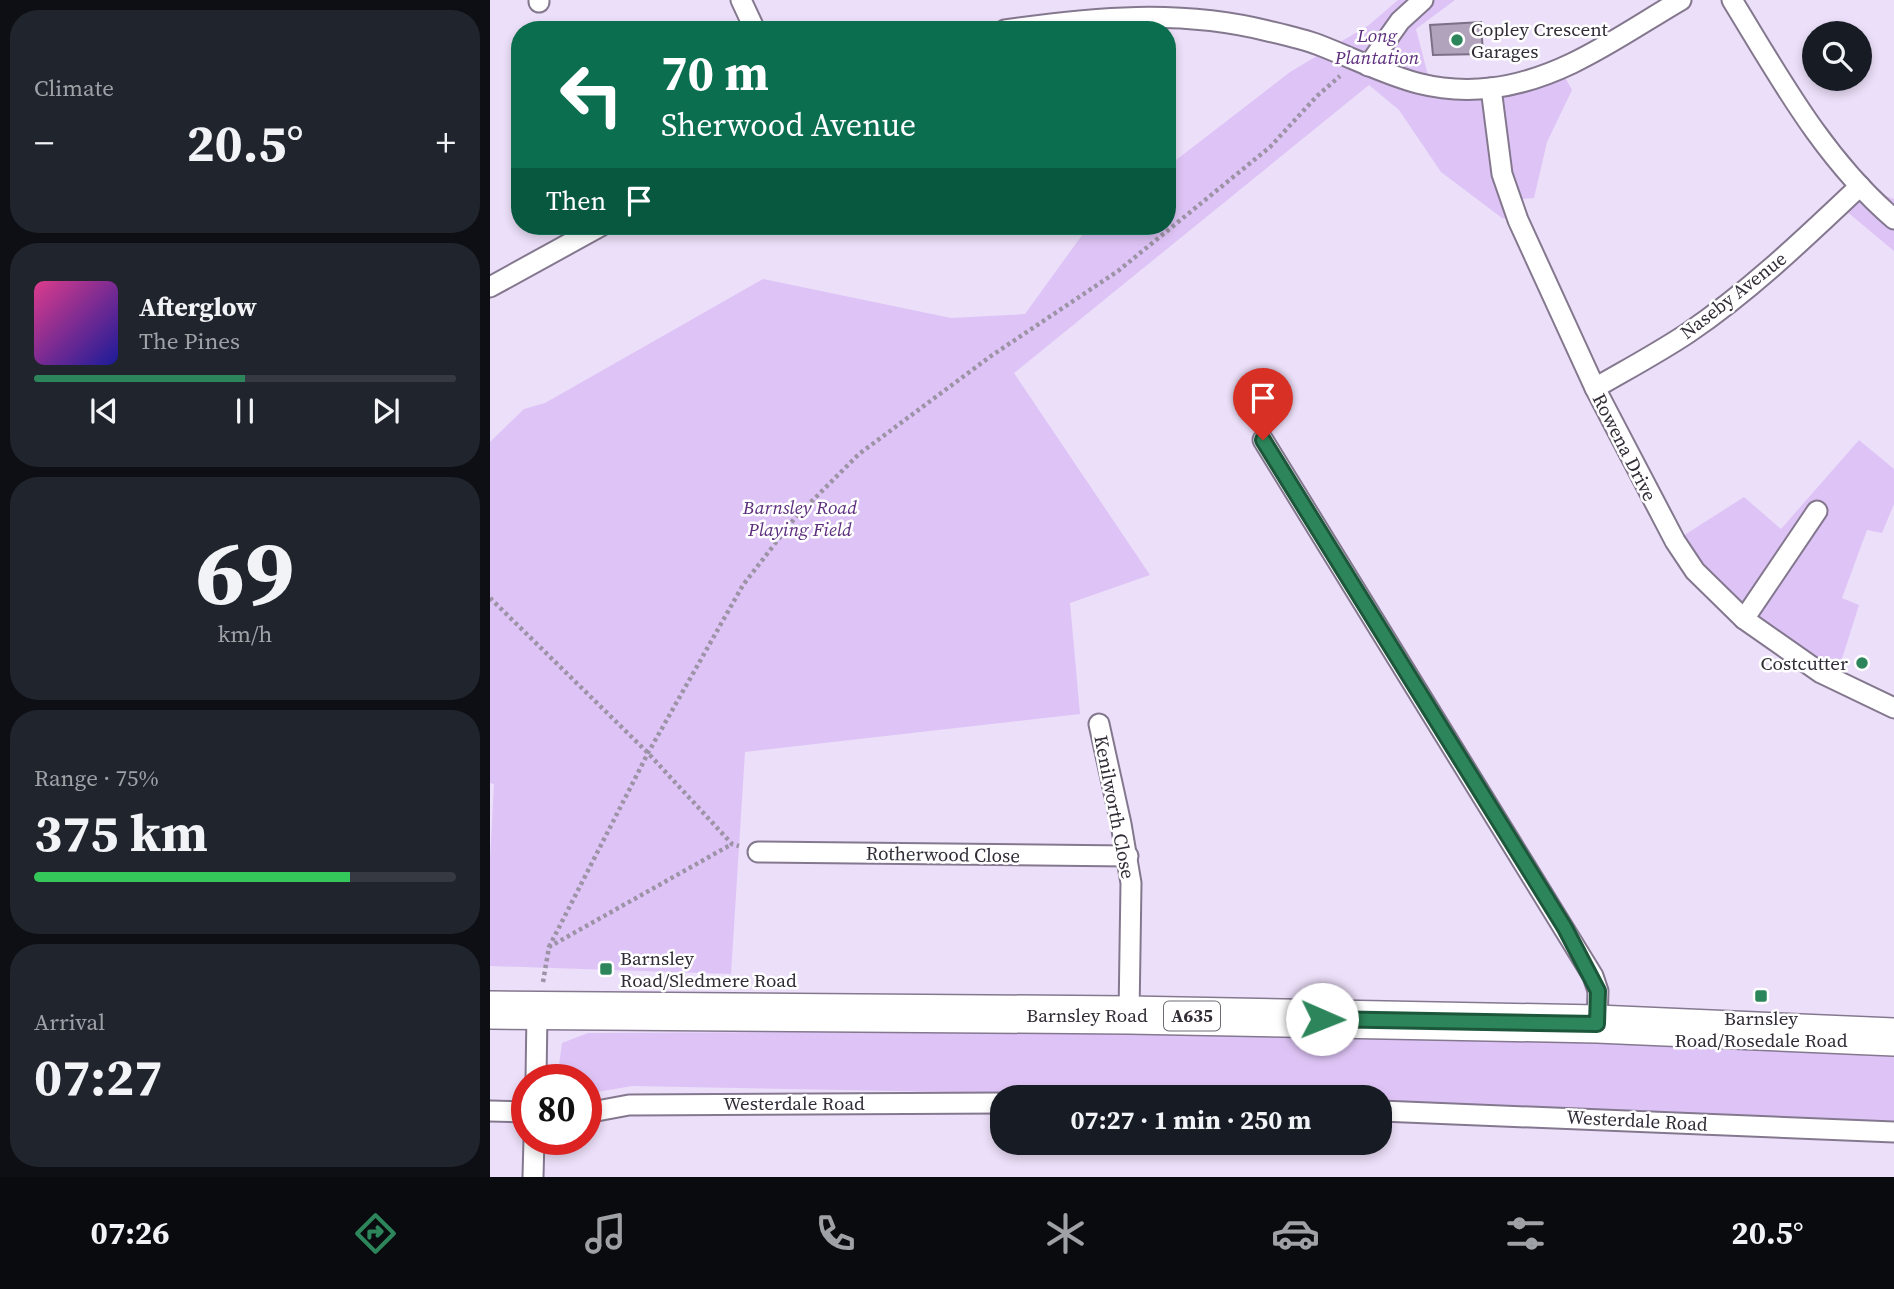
<!DOCTYPE html>
<html lang="en">
<head>
<meta charset="utf-8">
<style>
  body { margin:0; font-family:"Source Serif 4",serif; background:#20242c; color:#f1f3f6; height:100vh; display:flex; flex-direction:column; font-size:26px; white-space:nowrap }
  * { box-sizing:border-box; margin:0 }
  p { font-size:23px; color:#9ea1a6 }
  .icon { flex:none; width:38px; height:38px; fill:none; stroke:currentColor; stroke-width:2; stroke-linecap:round; stroke-linejoin:round }
  .map { position:relative; flex:1; overflow:hidden }
  .drawer { display:flex; flex-direction:column; gap:10px; padding:10px; background:#0d0f14; width:490px }
  .drawer>* { flex:none }
  .hud { position:absolute; left:21px; top:21px; width:665px; height:214px; border-radius:28px; box-shadow:0 4px 10px #0003; background:#0b6e4f; color:#fff; overflow:hidden }
  .controls { position:absolute; left:1312px; top:21px; display:grid; gap:14px }
  .controls a { display:grid; place-items:center; width:70px; height:70px; border-radius:50%; background:#171b24; box-shadow:0 4px 10px #0003; font-size:35px }
  .speed { position:absolute; left:21px; top:1064px; display:flex; gap:14px; font-size:35px; font-weight:700; text-align:center }
  .speed>* { display:grid; place-content:center; width:91px; height:91px; border-radius:50%; background:#171b24; box-shadow:0 4px 10px #0003; line-height:1 }
  .speed .limit { border:10px solid #d22; background:#fff; color:#111 }
  .pin { position:absolute; display:grid; place-items:center; width:60px; height:60px; color:#fff; margin:-72px -30px; border-radius:50% 50% 50% 0; rotate:-45deg; box-shadow:0 0 7px #0007 }
  .pin .icon { rotate:45deg }
  .me { position:absolute; width:77px; margin:-38px; rotate:91deg; stroke-linejoin:round; filter:drop-shadow(0 0 5px #0008) }
  .turn { display:flex; align-items:center; gap:24px; height:147px; padding:0 35px; font-size:32px }
  .turn .icon { width:91px; height:91px; stroke-width:2.5 }
  .turn b { display:block; font-size:49px; line-height:60px }
  .then { display:flex; align-items:center; height:66px; padding:0 35px; background:#0003; gap:14px; font-size:26px }
  .big { font-size:52px; font-weight:700; line-height:1.1 }
  .drawer .tile { flex:1; display:flex; flex-direction:column; justify-content:center; gap:10px; min-width:0; padding:0 24px; border-radius:28px; background:#20242c }
  .drawer .dial { align-items:center; gap:0 }
  .dial b { font-size:91px; line-height:1 }
  .song { display:flex; align-items:center; gap:21px }
  .cover { width:84px; height:84px; border-radius:10px; background:linear-gradient(135deg,hsl(330 70% 55%),hsl(240 70% 35%)) }
  .played { height:7px; border-radius:4px; background:linear-gradient(90deg,#2d865b 50%,#363941 50%) }
  .keys { display:flex; justify-content:space-around; direction:ltr }
  .heat { display:flex; justify-content:space-between; align-items:center; font-size:38px; direction:ltr }
  .charge { height:10px; border-radius:5px; background:linear-gradient(90deg,#34c759 75%,#363941 0) }
  .trip { position:absolute; left:500px; top:1085px; width:402px; height:70px; border-radius:28px; background:#171b24; box-shadow:0 4px 10px #0003; font-weight:700; line-height:70px; text-align:center }
  .tab-bar { display:flex; height:112px; justify-content:space-around; align-items:center; background:#090b0e; color:#9ea1a6 }
  .tab-bar .icon { width:49px; height:49px }
  .tab-bar .current { color:#2d865b }
  .tab-bar b { font-size:32px; color:#f1f3f6 }
  main { display:flex; flex:1; min-height:0 }
  .map>svg:first-child { display:block }
  .green { fill:#dec4f6 }
  .building { fill:#b0a3bb; stroke:#7b7086; stroke-width:2 }
  .lines { fill:none; stroke-linecap:round; stroke-linejoin:round }
  .street-casing { stroke:#84788f; stroke-width:23 }
  .highway-casing { stroke:#84788f; stroke-width:40 }
  .path { stroke:#9d93a6; stroke-width:4.5; stroke-dasharray:3.5 3.5; stroke-linecap:butt }
  .street { stroke:#fff; stroke-width:19 }
  .highway { stroke:#fff; stroke-width:37 }
  .route-casing { stroke:#1d573b; stroke-width:18 }
  .route { stroke:#2d865b; stroke-width:12 }
  .poi-dot { fill:#2d865b; stroke:#fff; stroke-width:2.5 }
  .labels { text-anchor:middle; stroke-width:5; stroke-linejoin:round; paint-order:stroke }
  .shield { fill:#fff; stroke:#6f6b72; stroke-width:2 }
  .shield-label { font-size:18px; font-weight:bold; fill:#312c36 }
  .poi-label { font-size:19px; fill:#312c36; stroke:#fff; text-anchor:start }
  .park-label { font-size:19px; font-style:italic; fill:#5d2e7e; stroke:#fff }
  .street-label { font-size:19px; fill:#312c36; stroke:#fff }
</style>
</head>
<body>
<main>
<section class="drawer">
<div class="tile"><p>Climate</p>
<div class="heat"><a>−</a><b class="big">20.5°</b><a>+</a></div>
</div>
<div class="tile">
<div class="song"><i class="cover"></i><div><b>Afterglow</b><p>The Pines</p></div></div>
<div class="played"></div>
<div class="keys"><svg class="icon" aria-label="previous" viewBox="0 0 24 24"><path d="M18 5L8 12l10 7zM5 5v14"/></svg><svg class="icon" aria-label="pause" viewBox="0 0 24 24"><path d="M8 5v14M16 5v14"/></svg><svg class="icon" aria-label="next" viewBox="0 0 24 24"><path d="M6 5l10 7-10 7zM19 5v14"/></svg></div>
</div>
<div class="tile dial"><b>69</b><p>km/h</p></div>
<div class="tile"><p>Range · 75%</p><b class="big">375 km</b><div class="charge"></div></div>
<div class="tile"><p>Arrival</p><b class="big">07:27</b></div>
</section>
<div class="map">
<svg width="1404" height="1177" viewBox="0 0 1404 1177">
  <rect width="100%" height="100%" fill="#ecdff9"/>
  <g class="green">
    <polygon points="908,0 965,0 926,29 941,87 1071,70 1082,90 1057,142 1044,198 1021,200 1028,220 1012,218 951,172 909,110 879,85 524,373 660,575 580,603 590,714 255,752 241,974 0,966 0,860 4,784 0,783 0,442 34,409 55,403 273,279 461,318 535,314 595,231 602,226 677,226 677,167 800,72 879,25"/>
    <polygon points="1370,186 1404,199 1404,251 1349,205"/>
    <polygon points="1369,440 1404,469 1404,504 1392,533 1377,530 1352,598 1369,605 1345,681 1254,619 1185,541 1254,497 1291,529"/>
    <polygon points="579,1031 973,1037 1404,1055 1404,1122 891,1101 891,1097 734,1097 142,1086 96,1094 96,1080 67,1080 72,1043 98,1033"/>
  </g>
  <polygon class="building" points="991,22 993,54 943,55 940,25"/>
  <g class="lines">
    <defs>
      <g id="street">
        <polyline points="251,0 265,30"/>
        <path d="M1242,0C1290,78 1333,158 1404,219"/>
        <polyline points="49,2 49,0"/>
        <path d="M515,30C603,17 691,9 778,31C795,35 813,39 829,45C891,69 931,96 1001,88C1072,80 1131,35 1191,0"/>
        <polyline points="878,66 910,21 933,0"/>
        <polyline points="1001,88 1012,174 1028,220 1105,388 1185,541 1205,571 1254,619 1331,673 1404,708"/>
        <polyline points="0,287 111,226"/>
        <path d="M1105,388C1136,370 1168,353 1198,333C1260,291 1315,238 1370,186"/>
        <polyline points="773,440 1103,976 1108,991 1107,1024"/>
        <polyline points="1254,619 1327,511"/>
        <polyline points="609,724 631,824 641,883 639,1015"/>
        <polyline points="268,852 638,856"/>
        <polyline points="46,1080 47,1012"/>
        <polyline points="0,1111 37,1112"/>
        <polyline points="891,1111 1404,1132"/>
        <polyline points="96,1113 139,1105 513,1103"/>
        <polyline points="43,1177 44,1139"/>
      </g>
      <polyline id="highway" points="0,1010 639,1015 1107,1024 1404,1037"/>
    </defs>
    <use href="#street" class="street-casing"/>
    <use href="#highway" class="highway-casing"/>
    <g class="path">
      <polyline points="0,598 158,753 242,844 249,846"/>
      <polyline points="59,947 158,753 253,585 304,519 369,454 501,356 628,271 780,147 827,96 850,76"/>
      <polyline points="53,982 59,947 242,844"/>
    </g>
    <use href="#street" class="street"/>
    <use href="#highway" class="highway"/>
  </g>
  <g class="lines">
    <defs>
      <polyline id="route" points="773,440 1075,928 1108,991 1107,1024 832,1019"/>
    </defs>
    <use href="#route" class="route-casing"/>
    <use href="#route" class="route"/>
  </g>
  <g class="poi-dot">
    <circle cx="967" cy="40" r="7"/>
    <circle cx="1372" cy="663" r="7"/>
    <rect x="109" y="962" width="14" height="14" rx="3.5"/>
    <rect x="1264" y="989" width="14" height="14" rx="3.5"/>
  </g>
  <g class="labels">
    <rect class="shield" x="674" y="1001.5" width="56" height="29" rx="5"/>
    <g class="shield-label">
      <text x="702" y="1022">A635</text>
    </g>
    <g class="poi-label">
      <text x="981" y="36">Copley Crescent<tspan x="981" dy="22">Garages</tspan></text>
      <text x="1358" y="670" text-anchor="end">Costcutter</text>
      <text x="130" y="965">Barnsley<tspan x="130" dy="22">Road/Sledmere Road</tspan></text>
      <text x="1271" y="1025" text-anchor="middle">Barnsley<tspan x="1271" dy="22">Road/Rosedale Road</tspan></text>
    </g>
    <g class="park-label">
      <text x="887" y="42">Long<tspan x="887" dy="22">Plantation</tspan></text>
      <text x="310" y="514">Barnsley Road<tspan x="310" dy="22">Playing Field</tspan></text>
    </g>
    <g class="street-label">
      <text transform="translate(1243 295) rotate(-38)" y="7">Naseby Avenue</text>
      <text transform="translate(1135 447) rotate(63)" y="7">Rowena Drive</text>
      <text transform="translate(625 807) rotate(79)" y="7">Kenilworth Close</text>
      <text transform="translate(453 854) rotate(1)" y="7">Rotherwood Close</text>
      <text x="597" y="1022">Barnsley Road</text>
      <text x="304" y="1110">Westerdale Road</text>
      <text transform="translate(1147 1120) rotate(3)" y="7">Westerdale Road</text>
    </g>
  </g>
</svg>
<div class="controls">
<a><svg class="icon" aria-label="search" viewBox="0 0 24 24"><circle cx="10" cy="10" r="6"/><path d="M15 15l6 6"/></svg></a>
</div>
<div class="speed"><div class="limit">80</div></div>
<div class="pin" style="left:773px;top:440px;background:#d93025"><svg class="icon" aria-label="arrive" viewBox="0 0 24 24"><path d="M6 21V4h12l-3 4 3 4H6"/></svg></div>
<svg class="me" style="left:832px;top:1019px" viewBox="-20 -20 40 40"><circle r="19" fill="#fff"/><path d="M0-13L10 11 0 6-10 11z" fill="#2d865b"/></svg>
<div class="trip">07:27 · 1 min · 250 m</div>
<div class="hud">
<div class="turn"><svg class="icon" aria-label="left" viewBox="0 0 24 24"><path d="M17 20v-9H6M10 6l-5 5 5 5"/></svg><div><b>70 m</b>Sherwood Avenue</div></div>
<div class="then">Then<svg class="icon" aria-label="arrive" viewBox="0 0 24 24"><path d="M6 21V4h12l-3 4 3 4H6"/></svg></div>
</div>
</div>
</main>
<nav class="tab-bar">
<b>07:26</b>
<svg class="icon current" aria-label="directions" viewBox="0 0 24 24"><path d="M12 3l9 9-9 9-9-9zM9 14v-3h6M13 9l2 2-2 2"/></svg>
<svg class="icon" aria-label="music" viewBox="0 0 24 24"><path d="M9 18V5l10-2v13"/><circle cx="6" cy="18" r="3"/><circle cx="16" cy="16" r="3"/></svg>
<svg class="icon" aria-label="phone" viewBox="0 0 24 24"><path d="M5 4h4l2 5-3 2q2 4 5 5l2-3 5 2v4C11 20 4 13 5 4z"/></svg>
<svg class="icon" aria-label="climate" viewBox="0 0 24 24"><path d="M12 3v18M4 7l16 10M4 17L20 7"/></svg>
<svg class="icon" aria-label="car" viewBox="0 0 24 24"><path d="M5 17H2v-5l4-1 3-4h7l3 4 3 1v5h-3M9 17h6M6 11h13"/><circle cx="7" cy="17" r="2"/><circle cx="17" cy="17" r="2"/></svg>
<svg class="icon" aria-label="filters" viewBox="0 0 24 24"><path d="M4 7h16M4 17h16"/><circle cx="9" cy="7" r="2"/><circle cx="15" cy="17" r="2"/></svg>
<b>20.5°</b>
</nav>
</body>
</html>
